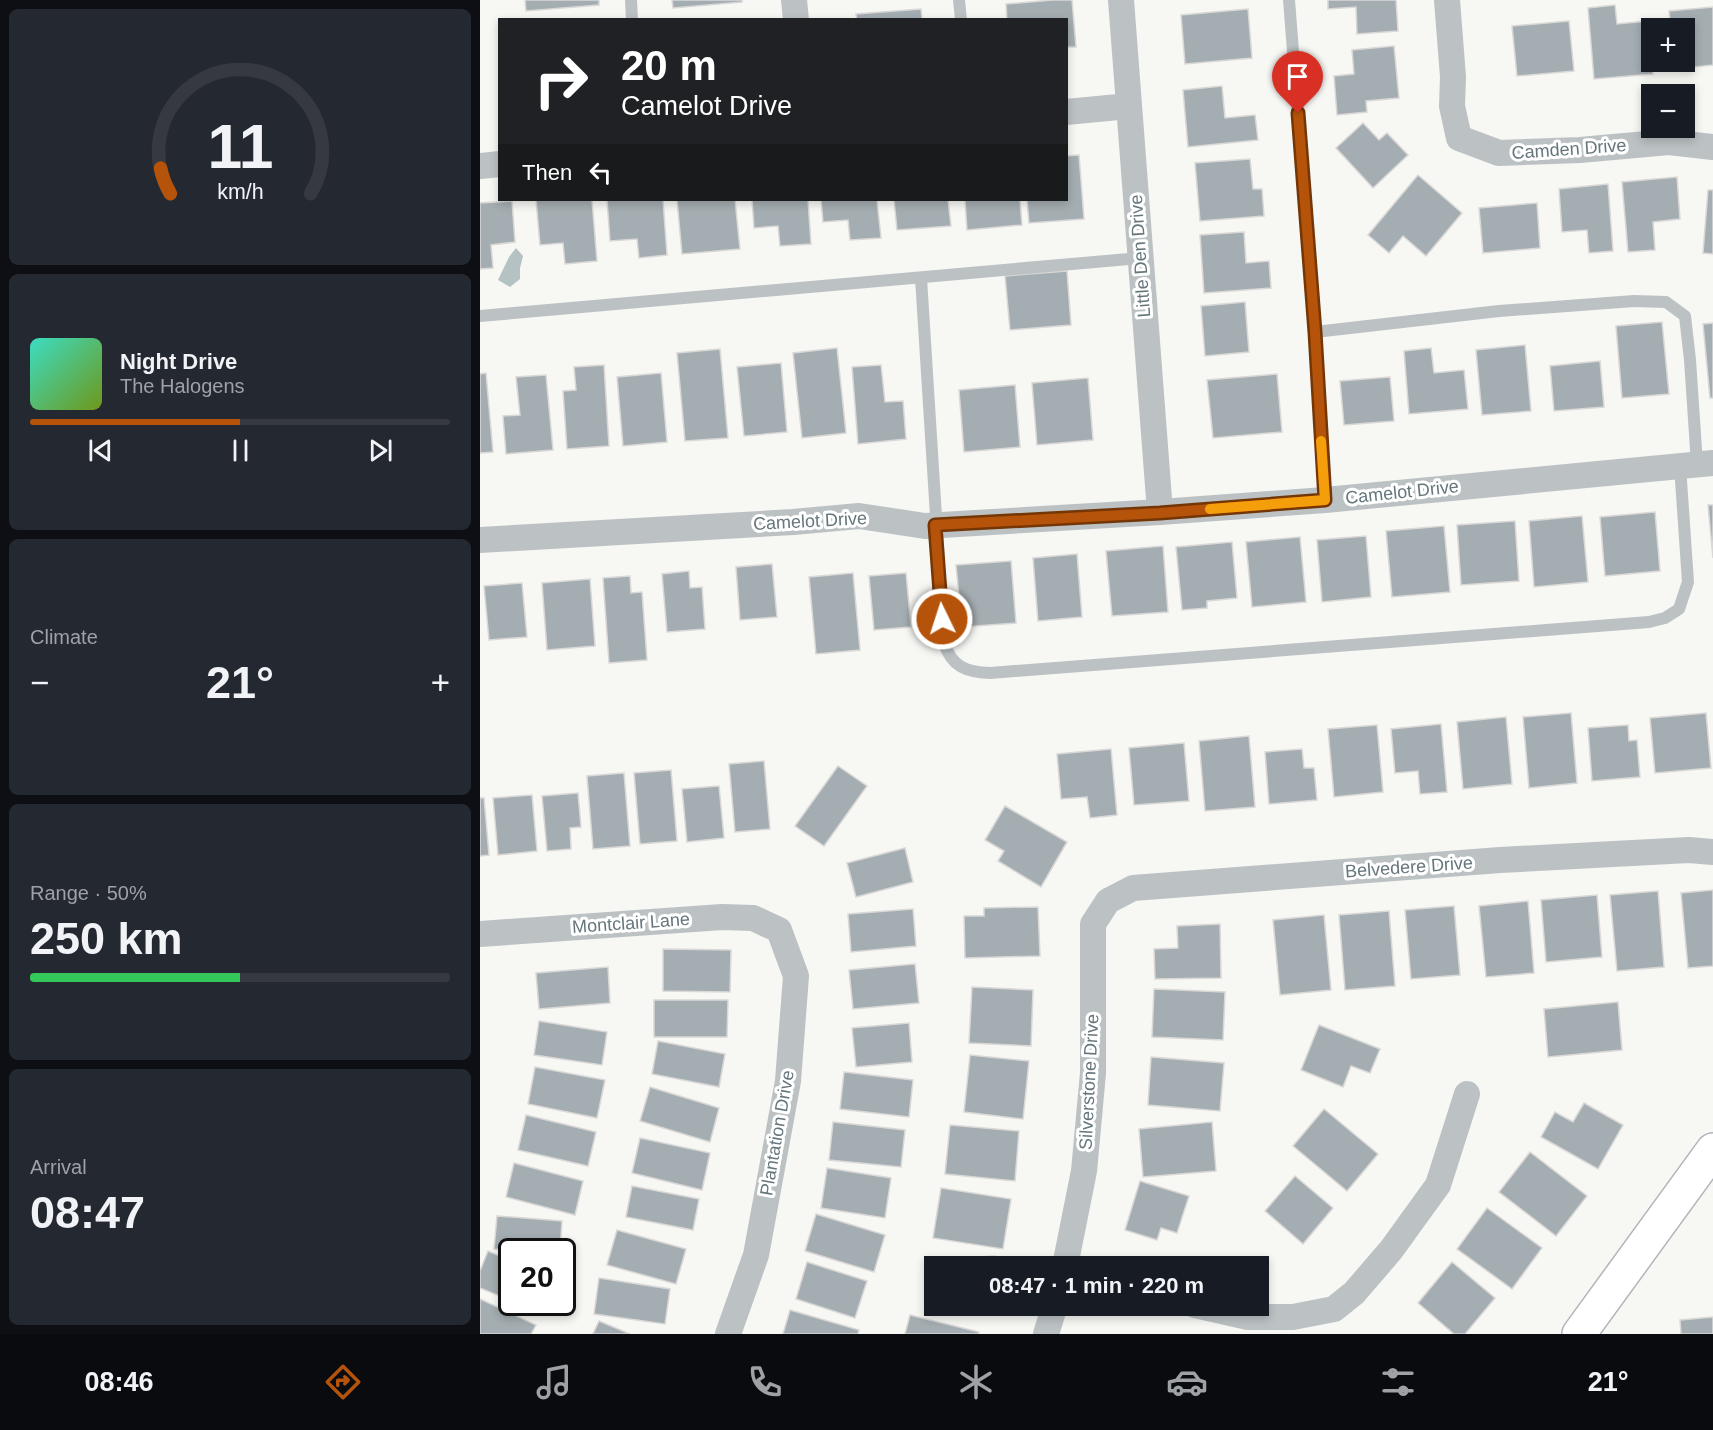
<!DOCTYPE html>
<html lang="en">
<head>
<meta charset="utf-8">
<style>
  body { margin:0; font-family:Arial,sans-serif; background:#242831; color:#f1f3f6; height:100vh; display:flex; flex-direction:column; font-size:22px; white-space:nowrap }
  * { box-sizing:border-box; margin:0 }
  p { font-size:20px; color:#9ea1a6 }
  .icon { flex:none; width:33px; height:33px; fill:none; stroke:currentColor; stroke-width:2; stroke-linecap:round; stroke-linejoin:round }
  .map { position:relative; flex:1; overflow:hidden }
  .panel { display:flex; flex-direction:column; gap:9px; padding:9px; background:#0d0f14; width:480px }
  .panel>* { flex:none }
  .banner { position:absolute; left:18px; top:18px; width:570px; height:183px; border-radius:0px; box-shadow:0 3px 9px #0003; background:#202124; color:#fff; overflow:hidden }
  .tools { position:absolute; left:1161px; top:18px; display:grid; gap:12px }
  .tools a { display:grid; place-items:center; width:54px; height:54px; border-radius:0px; background:#171b24; box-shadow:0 3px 9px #0003; font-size:30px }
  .speed { position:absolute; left:18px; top:1238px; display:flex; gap:12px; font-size:30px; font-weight:700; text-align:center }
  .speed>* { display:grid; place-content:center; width:78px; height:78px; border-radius:50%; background:#171b24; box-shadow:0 3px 9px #0003; line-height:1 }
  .speed .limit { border:3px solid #111; border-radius:9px; background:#fff; color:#111 }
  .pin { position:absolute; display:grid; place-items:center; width:51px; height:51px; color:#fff; margin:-62px -26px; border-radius:50% 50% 50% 0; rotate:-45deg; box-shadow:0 0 6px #0007 }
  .pin .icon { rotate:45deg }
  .me { position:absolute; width:66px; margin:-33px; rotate:356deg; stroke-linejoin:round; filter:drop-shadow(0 0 4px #0008) }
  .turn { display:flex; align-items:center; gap:21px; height:126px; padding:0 24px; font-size:27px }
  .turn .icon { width:78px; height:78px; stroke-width:2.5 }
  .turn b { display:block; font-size:42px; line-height:51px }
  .then { display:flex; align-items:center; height:57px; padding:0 24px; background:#0003; gap:12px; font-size:22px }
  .big { font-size:45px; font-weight:700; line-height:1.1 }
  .panel .widget { flex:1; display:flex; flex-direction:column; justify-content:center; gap:9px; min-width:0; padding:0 21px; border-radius:9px; background:#242831 }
  .panel .dial { align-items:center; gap:0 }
  .dial svg { height:156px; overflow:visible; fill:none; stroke:#363941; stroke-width:7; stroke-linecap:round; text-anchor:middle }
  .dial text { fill:#f1f3f6; stroke:none }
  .song { display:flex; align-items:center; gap:18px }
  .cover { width:72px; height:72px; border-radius:9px; background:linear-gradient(135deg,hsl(170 70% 55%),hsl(80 70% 35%)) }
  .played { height:6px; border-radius:3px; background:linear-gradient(90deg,#b45309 50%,#363941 50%) }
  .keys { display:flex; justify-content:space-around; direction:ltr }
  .heat { display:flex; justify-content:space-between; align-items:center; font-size:33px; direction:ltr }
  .charge { height:9px; border-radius:4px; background:linear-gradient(90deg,#34c759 50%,#363941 0) }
  .trip { position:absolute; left:444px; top:1256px; width:345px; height:60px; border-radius:0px; background:#171b24; box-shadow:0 3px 9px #0003; font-weight:700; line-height:60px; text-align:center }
  .dock { display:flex; height:96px; justify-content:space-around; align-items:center; background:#090b0e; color:#9ea1a6 }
  .dock .icon { width:42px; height:42px }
  .dock .on { color:#b45309 }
  .dock b { font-size:27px; color:#f1f3f6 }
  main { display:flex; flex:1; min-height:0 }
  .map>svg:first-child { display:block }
  .water { fill:#b5c2c4 }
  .building { fill:#a4adb1; stroke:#d9d8d7; stroke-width:1.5 }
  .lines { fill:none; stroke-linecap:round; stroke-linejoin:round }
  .secondary-casing { stroke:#afb6b9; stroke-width:36 }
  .lane { stroke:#bcc2c4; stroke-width:12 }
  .street { stroke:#bcc2c4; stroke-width:26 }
  .secondary { stroke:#fff; stroke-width:33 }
  .route-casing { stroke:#753606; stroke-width:15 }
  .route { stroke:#b45309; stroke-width:10 }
  .slow { stroke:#f59e0b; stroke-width:10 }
  .labels { text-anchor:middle; stroke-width:6; stroke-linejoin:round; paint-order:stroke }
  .street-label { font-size:18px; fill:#65767c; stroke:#fff }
</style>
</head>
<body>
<main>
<section class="panel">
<div class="widget dial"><svg viewBox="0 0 100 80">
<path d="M14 69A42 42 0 1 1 86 69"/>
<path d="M14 69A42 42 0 0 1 9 56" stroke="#b45309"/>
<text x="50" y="56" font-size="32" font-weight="700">11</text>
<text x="50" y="72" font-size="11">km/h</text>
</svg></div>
<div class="widget">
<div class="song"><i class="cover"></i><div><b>Night Drive</b><p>The Halogens</p></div></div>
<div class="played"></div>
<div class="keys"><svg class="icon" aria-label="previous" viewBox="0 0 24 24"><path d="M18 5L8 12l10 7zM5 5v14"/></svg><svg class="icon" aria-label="pause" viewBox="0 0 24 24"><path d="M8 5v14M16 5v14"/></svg><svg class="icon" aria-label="next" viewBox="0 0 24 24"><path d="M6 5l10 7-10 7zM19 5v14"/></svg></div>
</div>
<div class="widget"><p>Climate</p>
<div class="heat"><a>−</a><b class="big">21°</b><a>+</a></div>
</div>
<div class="widget"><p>Range · 50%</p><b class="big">250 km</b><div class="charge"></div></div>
<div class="widget"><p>Arrival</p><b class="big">08:47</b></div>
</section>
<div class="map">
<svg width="1233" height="1334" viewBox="0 0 1233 1334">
  <rect width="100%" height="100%" fill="#f7f7f4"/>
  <polygon class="water" points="36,248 43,256 40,268 40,279 30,287 18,280 29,257"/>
  <g class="building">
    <polygon points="45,0 119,0 119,5 46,11"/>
    <polygon points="192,0 262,0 262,2 193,8"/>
    <polygon points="573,0 592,0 596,47 586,47 586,20 527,20 526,4"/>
    <polygon points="848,0 916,0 918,31 877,34 876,7 848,9"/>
    <polygon points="1135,5 1137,24 1168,21 1173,74 1114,79 1108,8"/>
    <polygon points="1233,7 1233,65 1194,69 1193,62 1204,62 1204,28 1191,28 1189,11"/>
    <polygon points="441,9 442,20 377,20 376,14"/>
    <polygon points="768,9 772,58 705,64 701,15"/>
    <polygon points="1089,21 1094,71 1037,76 1032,26"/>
    <polygon points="914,46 919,98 886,101 887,112 857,115 854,76 874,74 872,50"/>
    <polygon points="742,86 745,118 775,115 778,140 708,147 703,90"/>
    <polygon points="883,123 899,140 907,133 928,155 893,188 856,148"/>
    <polygon points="599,155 604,219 549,223 547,200 586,200 586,156"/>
    <polygon points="770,159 773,189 782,189 784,216 720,221 715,163"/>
    <polygon points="938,175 982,213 946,256 923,236 909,253 888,235"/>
    <polygon points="1197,177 1200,219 1173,222 1175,250 1148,252 1142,182"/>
    <polygon points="1128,184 1133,251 1109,253 1107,230 1082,232 1079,189"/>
    <polygon points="1228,190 1233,190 1233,254 1223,253"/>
    <polygon points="56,200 112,200 117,261 85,264 83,243 60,245"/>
    <polygon points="127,200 183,200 187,255 159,258 157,239 130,241"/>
    <polygon points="197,200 255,200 260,249 202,254"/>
    <polygon points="272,200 328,200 331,244 300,246 298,226 274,228"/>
    <polygon points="341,200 397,200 401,238 370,240 368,220 343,222"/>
    <polygon points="414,200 468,200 471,226 417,230"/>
    <polygon points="485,200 540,200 542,225 487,230"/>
    <polygon points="32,201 35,242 11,245 13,268 0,269 0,203"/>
    <polygon points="1057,203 1060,248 1003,253 999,208"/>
    <polygon points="764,232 766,263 789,261 791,288 724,293 720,235"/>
    <polygon points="587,271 591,325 530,330 525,276"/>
    <polygon points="765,302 769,352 725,356 721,306"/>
    <polygon points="1182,322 1189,394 1142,398 1136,326"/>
    <polygon points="1233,323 1233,398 1230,398 1223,324"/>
    <polygon points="1045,345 1051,411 1002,415 996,350"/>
    <polygon points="357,348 366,433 322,438 313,353"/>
    <polygon points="951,348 954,373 984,370 988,409 929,414 924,351"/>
    <polygon points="240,349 248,438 205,441 197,353"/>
    <polygon points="1120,361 1124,407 1074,411 1070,366"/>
    <polygon points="301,363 307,432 264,436 257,367"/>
    <polygon points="124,365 129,446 87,449 83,391 96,390 94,367"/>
    <polygon points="401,365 405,402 423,401 426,439 378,444 372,367"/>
    <polygon points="6,373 13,452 0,453 0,374"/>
    <polygon points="181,373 187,442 143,446 137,377"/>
    <polygon points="797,374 802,432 733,438 727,380"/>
    <polygon points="66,375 73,450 26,454 23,416 40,415 36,377"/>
    <polygon points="910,377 914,421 864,425 860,381"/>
    <polygon points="608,378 613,440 557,445 552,383"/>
    <polygon points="535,385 540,447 484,452 479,390"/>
    <polygon points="1228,505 1233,505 1233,558"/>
    <polygon points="1175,512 1180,571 1125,576 1120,517"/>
    <polygon points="1102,516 1108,582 1054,587 1049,521"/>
    <polygon points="1035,521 1039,581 981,585 977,525"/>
    <polygon points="964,526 970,592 912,597 906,531"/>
    <polygon points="886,536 891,597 842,602 837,540"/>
    <polygon points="820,537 826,602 772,607 766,542"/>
    <polygon points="752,542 757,598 727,601 727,608 702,610 696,547"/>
    <polygon points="683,546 688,612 632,616 626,551"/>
    <polygon points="597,554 602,617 558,621 553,558"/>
    <polygon points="531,561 536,623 482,627 476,565"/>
    <polygon points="292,564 297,617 260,620 256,567"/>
    <polygon points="209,571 210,588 222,587 225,629 187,632 182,574"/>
    <polygon points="373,573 380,650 336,654 329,577"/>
    <polygon points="426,573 431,627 394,630 389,576"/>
    <polygon points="150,576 151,593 162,592 167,660 129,663 123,578"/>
    <polygon points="110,579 115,646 67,650 62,583"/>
    <polygon points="42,583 47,637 9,640 4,586"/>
    <polygon points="1091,713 1097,783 1049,788 1043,717"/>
    <polygon points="1226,713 1231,768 1175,773 1170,718"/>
    <polygon points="1026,717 1032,784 983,789 977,722"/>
    <polygon points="961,724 967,792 940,794 938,771 915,773 911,729"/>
    <polygon points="897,725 903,792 854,797 848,729"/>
    <polygon points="1148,725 1149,741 1157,740 1160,777 1112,781 1108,728"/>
    <polygon points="769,736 775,807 725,811 719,741"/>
    <polygon points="704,743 709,801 654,805 649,748"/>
    <polygon points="631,749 637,815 610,818 607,797 581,799 577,754"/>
    <polygon points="822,749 824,768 834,768 837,800 789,804 785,752"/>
    <polygon points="284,761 290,829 255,832 249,764"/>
    <polygon points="358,766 387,786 344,846 315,826"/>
    <polygon points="191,770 197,841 160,844 154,773"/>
    <polygon points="144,773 150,846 113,849 107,776"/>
    <polygon points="239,786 244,838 207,842 202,789"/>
    <polygon points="98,793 101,827 90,828 91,849 67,851 62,796"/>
    <polygon points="52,795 57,851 18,855 13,798"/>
    <polygon points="0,798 4,798 9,855 0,856"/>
    <polygon points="525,806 587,842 561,887 518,861 524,851 505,840"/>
    <polygon points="425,848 433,882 376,897 367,863"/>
    <polygon points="1233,890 1233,966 1208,968 1201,893"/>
    <polygon points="1178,891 1184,967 1137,971 1130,895"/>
    <polygon points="1117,895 1122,957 1066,962 1061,900"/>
    <polygon points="1048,901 1054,973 1006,977 999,906"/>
    <polygon points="974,906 980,975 931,979 925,910"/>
    <polygon points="558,907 560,956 485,958 484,916 504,916 504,908"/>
    <polygon points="433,909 436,946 371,952 368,914"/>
    <polygon points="909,911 915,986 865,990 859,915"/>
    <polygon points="844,915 851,990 800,995 793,920"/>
    <polygon points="740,924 741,978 675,979 674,949 698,948 697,926"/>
    <polygon points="183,949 251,950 250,992 183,991"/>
    <polygon points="435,964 439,1003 373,1009 369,970"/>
    <polygon points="128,967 130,1003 59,1009 56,973"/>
    <polygon points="492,987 553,990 551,1046 489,1043"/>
    <polygon points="674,989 745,992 743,1040 672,1037"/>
    <polygon points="174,1000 248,1000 247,1037 174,1037"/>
    <polygon points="1138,1002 1142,1050 1068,1057 1064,1009"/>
    <polygon points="59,1021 127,1032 122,1065 54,1055"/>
    <polygon points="429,1023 432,1062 376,1067 372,1028"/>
    <polygon points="839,1025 900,1049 890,1073 871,1066 863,1087 821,1070"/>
    <polygon points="178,1041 245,1054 239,1087 172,1074"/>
    <polygon points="490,1055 549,1061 543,1119 484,1112"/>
    <polygon points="671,1057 744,1063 740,1111 668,1105"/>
    <polygon points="55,1067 125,1080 117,1118 48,1104"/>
    <polygon points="364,1072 433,1080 429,1117 360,1109"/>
    <polygon points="170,1087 239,1108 230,1142 160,1121"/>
    <polygon points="1104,1103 1143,1125 1118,1169 1061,1137 1075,1112 1093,1122"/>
    <polygon points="844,1109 898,1154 867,1191 813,1146"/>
    <polygon points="46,1115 116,1132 108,1166 38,1150"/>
    <polygon points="353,1122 425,1130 421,1167 349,1160"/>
    <polygon points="732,1122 736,1171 663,1177 659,1129"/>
    <polygon points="470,1125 539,1131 535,1181 465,1174"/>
    <polygon points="160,1138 230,1153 222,1190 152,1173"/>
    <polygon points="1050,1152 1107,1196 1076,1236 1019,1192"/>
    <polygon points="34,1163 103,1181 95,1215 26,1197"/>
    <polygon points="347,1168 411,1178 405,1218 341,1208"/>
    <polygon points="815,1176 853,1208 823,1244 785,1211"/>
    <polygon points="660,1181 709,1196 697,1233 681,1228 677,1240 645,1230"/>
    <polygon points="152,1186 219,1199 213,1230 146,1217"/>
    <polygon points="461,1188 531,1199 523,1249 453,1238"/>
    <polygon points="1007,1208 1062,1248 1032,1289 977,1249"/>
    <polygon points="336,1214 405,1235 394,1272 325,1251"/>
    <polygon points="17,1216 82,1221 80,1251 40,1251 14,1249"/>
    <polygon points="137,1230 206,1249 196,1284 127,1265"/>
    <polygon points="8,1251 32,1261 32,1301 0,1288 0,1271"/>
    <polygon points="515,1256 515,1266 454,1266 454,1305 451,1260"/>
    <polygon points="327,1262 387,1281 375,1318 316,1299"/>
    <polygon points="972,1262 1015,1298 985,1334 974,1334 938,1303"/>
    <polygon points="119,1278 190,1289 185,1324 114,1314"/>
    <polygon points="0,1299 56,1325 51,1334 0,1334"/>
    <polygon points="35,1302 65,1302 61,1312"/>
    <polygon points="310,1310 379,1330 378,1334 303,1334"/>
    <polygon points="430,1315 499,1332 498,1334 425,1334"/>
    <polygon points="1233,1317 1233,1334 1201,1334 1200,1320"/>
    <polygon points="119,1321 150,1334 113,1334"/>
  </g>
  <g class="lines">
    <defs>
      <polyline id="secondary" points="1099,1334 1233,1150"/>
    </defs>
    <use href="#secondary" class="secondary-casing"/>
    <g class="lane">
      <polyline points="151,0 152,20"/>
      <polyline points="479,0 481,20"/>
      <polyline points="809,0 835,332 845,500"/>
      <path d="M441,278L464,643C472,667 486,672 510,673L1169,622L1185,618L1199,609L1208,582L1200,466"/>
      <polyline points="0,316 660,258"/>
      <polyline points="835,332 1019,311 1154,301 1186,302 1205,316 1210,360 1217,464"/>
    </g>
    <g class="street">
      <polyline points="314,0 316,20"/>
      <polyline points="641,0 680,512"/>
      <polyline points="967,0 973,77 972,106 979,138 1019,153 1100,150 1189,142 1233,147"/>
      <polyline points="586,112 649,106"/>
      <polyline points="0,166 20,164"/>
      <polyline points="0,540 313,522 379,516 445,526 680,512 845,500 1233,463"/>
      <polyline points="0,934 242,917 273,918 299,930 316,976 308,1081 276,1255 248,1334"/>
      <polyline points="585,1266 604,1171 613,1073 613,924 628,901 653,888 1020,860 1209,850 1233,852"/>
      <polyline points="715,1305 768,1317 813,1317 854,1309 874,1293 911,1250 958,1185 987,1094"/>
      <polyline points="566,1334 575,1305"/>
    </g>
    <use href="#secondary" class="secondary"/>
  </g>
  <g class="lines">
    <defs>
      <polyline id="route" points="462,619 455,525 680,513 845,500 835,332 818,113"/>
    </defs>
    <use href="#route" class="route-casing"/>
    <use href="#route" class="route"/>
    <polyline class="slow" points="730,509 845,500 841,441"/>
  </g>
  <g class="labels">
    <g class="street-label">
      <text transform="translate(1089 149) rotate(-4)" y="6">Camden Drive</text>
      <text transform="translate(660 256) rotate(-94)" y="6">Little Den Drive</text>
      <text transform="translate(922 492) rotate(-6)" y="6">Camelot Drive</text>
      <text transform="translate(330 521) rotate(-3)" y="6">Camelot Drive</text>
      <text transform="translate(929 867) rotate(-4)" y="6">Belvedere Drive</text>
      <text transform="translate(151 923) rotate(-4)" y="6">Montclair Lane</text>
      <text transform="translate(609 1082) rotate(-87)" y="6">Silverstone Drive</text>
      <text transform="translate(297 1133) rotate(-80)" y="6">Plantation Drive</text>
    </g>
  </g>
</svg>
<div class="tools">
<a>+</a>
<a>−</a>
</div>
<div class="speed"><div class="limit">20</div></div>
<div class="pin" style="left:818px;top:113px;background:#d93025"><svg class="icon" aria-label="arrive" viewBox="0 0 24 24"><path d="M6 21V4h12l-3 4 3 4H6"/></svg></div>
<svg class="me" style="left:462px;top:619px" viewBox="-20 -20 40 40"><circle r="17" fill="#b45309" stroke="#fff" stroke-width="3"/><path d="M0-11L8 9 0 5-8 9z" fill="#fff"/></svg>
<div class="trip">08:47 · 1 min · 220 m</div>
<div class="banner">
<div class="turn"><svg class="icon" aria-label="right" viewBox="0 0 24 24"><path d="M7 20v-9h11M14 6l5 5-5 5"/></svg><div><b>20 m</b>Camelot Drive</div></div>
<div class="then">Then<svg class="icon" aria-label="left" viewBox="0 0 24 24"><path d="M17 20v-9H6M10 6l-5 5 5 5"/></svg></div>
</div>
</div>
</main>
<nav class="dock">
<b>08:46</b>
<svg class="icon on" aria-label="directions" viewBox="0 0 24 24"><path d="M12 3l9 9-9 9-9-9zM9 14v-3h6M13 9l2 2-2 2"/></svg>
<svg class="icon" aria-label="music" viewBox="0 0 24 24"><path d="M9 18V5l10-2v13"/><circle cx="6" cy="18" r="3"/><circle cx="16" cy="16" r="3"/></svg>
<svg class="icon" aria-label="phone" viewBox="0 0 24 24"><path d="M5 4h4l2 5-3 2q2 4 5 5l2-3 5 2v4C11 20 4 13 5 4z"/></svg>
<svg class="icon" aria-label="climate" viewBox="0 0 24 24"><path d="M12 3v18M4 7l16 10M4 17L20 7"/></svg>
<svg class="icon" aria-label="car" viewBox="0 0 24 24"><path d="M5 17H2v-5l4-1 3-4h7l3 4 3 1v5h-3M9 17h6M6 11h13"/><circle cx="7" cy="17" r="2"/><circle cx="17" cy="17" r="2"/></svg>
<svg class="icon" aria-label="filters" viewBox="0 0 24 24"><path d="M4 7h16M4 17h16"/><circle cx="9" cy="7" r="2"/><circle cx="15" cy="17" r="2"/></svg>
<b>21°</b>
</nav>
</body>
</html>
